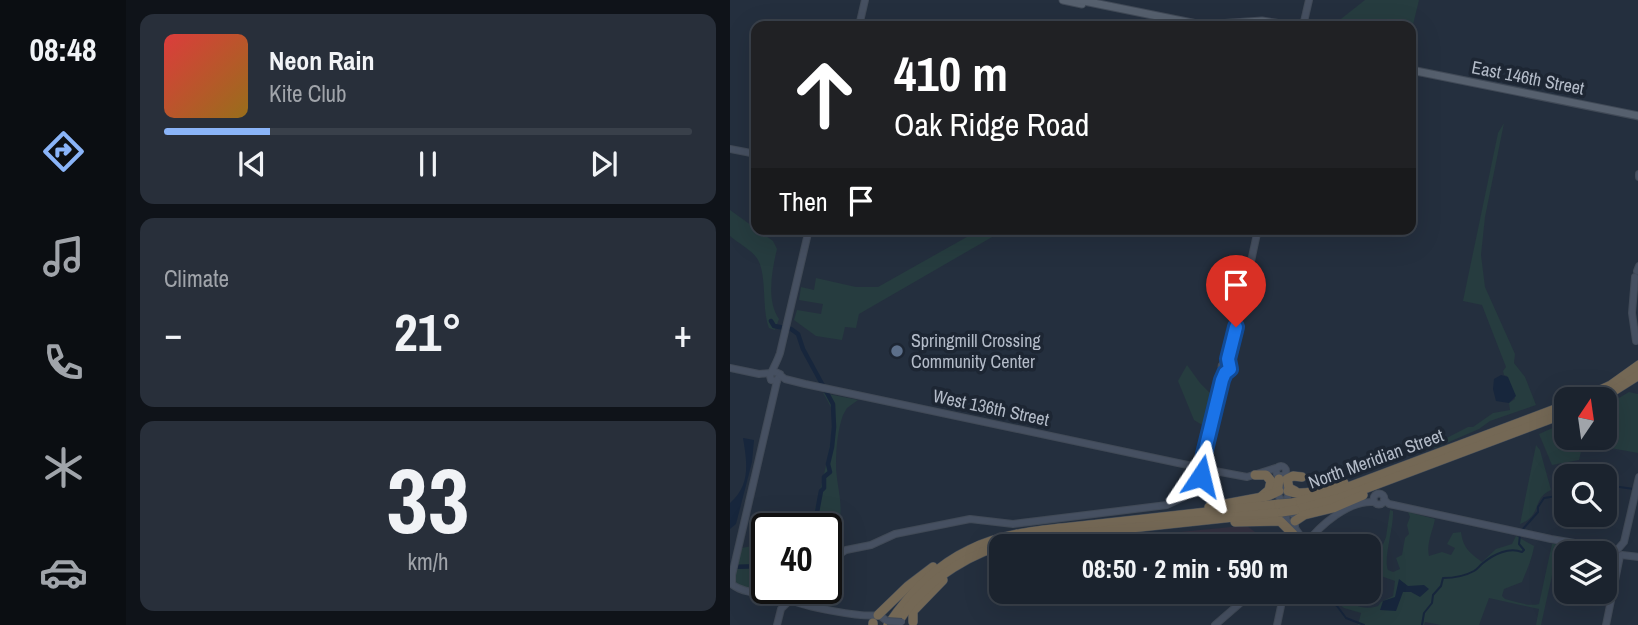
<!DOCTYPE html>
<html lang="en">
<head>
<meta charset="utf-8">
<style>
  body { margin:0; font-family:"Archivo Narrow",sans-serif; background:#282f3a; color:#f1f3f6; height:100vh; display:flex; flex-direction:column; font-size:26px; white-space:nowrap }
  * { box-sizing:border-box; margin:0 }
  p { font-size:23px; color:#a0a4aa }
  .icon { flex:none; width:38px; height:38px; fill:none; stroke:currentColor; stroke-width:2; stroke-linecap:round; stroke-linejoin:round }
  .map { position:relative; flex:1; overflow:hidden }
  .details { display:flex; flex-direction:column; gap:14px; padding:14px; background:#0f1319; width:604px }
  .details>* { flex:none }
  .hud { position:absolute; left:21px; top:21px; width:665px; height:214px; border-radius:14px; box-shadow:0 7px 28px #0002,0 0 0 2px #39404a; background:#202124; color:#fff; overflow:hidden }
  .needle { width:46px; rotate:13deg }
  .buttons { position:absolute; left:824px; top:387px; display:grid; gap:14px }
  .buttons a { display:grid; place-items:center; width:63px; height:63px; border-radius:14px; background:#1b232e; box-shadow:0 7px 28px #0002,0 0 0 2px #39404a; font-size:35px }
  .speed { position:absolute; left:21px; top:513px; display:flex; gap:14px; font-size:35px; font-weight:700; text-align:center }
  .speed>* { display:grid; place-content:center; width:91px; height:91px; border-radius:50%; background:#1b232e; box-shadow:0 7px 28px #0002,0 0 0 2px #39404a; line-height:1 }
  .speed .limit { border:4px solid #111; border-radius:10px; background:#fff; color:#111 }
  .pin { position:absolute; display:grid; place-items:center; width:60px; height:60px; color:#fff; margin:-72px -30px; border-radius:50% 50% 50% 0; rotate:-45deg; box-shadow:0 0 7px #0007 }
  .pin .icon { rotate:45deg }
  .me { position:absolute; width:77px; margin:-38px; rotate:10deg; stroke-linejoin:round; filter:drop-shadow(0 0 5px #0008) }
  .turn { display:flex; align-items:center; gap:24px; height:147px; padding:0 28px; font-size:32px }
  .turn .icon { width:91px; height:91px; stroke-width:2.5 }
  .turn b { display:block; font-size:49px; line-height:60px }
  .then { display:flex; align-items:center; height:66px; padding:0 28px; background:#0003; gap:14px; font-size:26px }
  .big { font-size:52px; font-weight:800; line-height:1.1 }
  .details .widget { flex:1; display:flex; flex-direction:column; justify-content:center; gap:10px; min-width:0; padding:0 24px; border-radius:14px; background:#282f3a }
  .details .dial { align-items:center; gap:0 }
  .dial b { font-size:91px; line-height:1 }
  .song { display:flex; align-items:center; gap:21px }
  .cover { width:84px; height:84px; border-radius:10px; background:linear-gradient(135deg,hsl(0 70% 55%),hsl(40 70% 35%)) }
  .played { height:7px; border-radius:4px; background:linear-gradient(90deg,#8ab4f8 20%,#39404a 20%) }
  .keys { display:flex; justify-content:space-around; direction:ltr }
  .heat { display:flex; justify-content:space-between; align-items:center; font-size:38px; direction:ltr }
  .trip { position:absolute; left:259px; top:534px; width:392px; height:70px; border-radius:14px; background:#1b232e; box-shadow:0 7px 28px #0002,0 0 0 2px #39404a; font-weight:800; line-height:70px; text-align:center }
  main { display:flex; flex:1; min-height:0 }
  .menu { display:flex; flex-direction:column; width:126px; justify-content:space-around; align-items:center; background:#0b0e12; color:#a0a4aa }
  .menu .icon { width:49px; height:49px }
  .menu .selected { color:#8ab4f8 }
  .menu b { font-size:32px; color:#f1f3f6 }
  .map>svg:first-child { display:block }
  .medical { fill:#32303f }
  .green { fill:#263c3f }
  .water { fill:#17263c }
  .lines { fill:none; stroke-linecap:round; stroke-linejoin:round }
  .stream { stroke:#17263c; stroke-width:2 }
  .river { stroke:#17263c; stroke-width:4.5 }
  .secondary-casing { stroke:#414a57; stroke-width:8 }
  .primary-casing { stroke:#414a57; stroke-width:9 }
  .highway-casing { stroke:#434c59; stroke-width:10 }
  .secondary { stroke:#465061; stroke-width:6 }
  .primary { stroke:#56606e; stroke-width:7 }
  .highway { stroke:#746855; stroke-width:9 }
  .secondary-bridge-casing { stroke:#414a57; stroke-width:8; stroke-linecap:butt }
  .highway-bridge-casing { stroke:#434c59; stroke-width:10; stroke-linecap:butt }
  .secondary-bridge { stroke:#465061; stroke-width:6 }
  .highway-bridge { stroke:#746855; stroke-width:9 }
  .route-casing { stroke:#114b97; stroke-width:18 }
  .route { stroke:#1a73e8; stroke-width:12 }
  .service-dot { fill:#5c6f8a; stroke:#1d2633; stroke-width:2.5 }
  .labels { text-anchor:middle; stroke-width:7; stroke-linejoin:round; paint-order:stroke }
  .street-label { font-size:18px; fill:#b4bcc9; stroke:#1d2633 }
  .poi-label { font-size:18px; fill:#b4bcc9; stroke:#1d2633; text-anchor:start }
</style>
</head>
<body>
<main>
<nav class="menu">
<b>08:48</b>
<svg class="icon selected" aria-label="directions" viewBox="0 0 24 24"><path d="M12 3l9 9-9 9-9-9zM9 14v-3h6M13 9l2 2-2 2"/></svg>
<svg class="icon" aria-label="music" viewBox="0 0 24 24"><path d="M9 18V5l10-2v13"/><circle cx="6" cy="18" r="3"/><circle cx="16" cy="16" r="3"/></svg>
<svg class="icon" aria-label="phone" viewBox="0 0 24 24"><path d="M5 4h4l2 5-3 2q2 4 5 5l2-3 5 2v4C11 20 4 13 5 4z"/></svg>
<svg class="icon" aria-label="climate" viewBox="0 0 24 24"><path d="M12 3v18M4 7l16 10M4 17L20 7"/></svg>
<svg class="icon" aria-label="car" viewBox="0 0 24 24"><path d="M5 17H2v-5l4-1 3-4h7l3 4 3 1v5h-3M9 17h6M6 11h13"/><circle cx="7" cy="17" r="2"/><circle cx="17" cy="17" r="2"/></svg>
</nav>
<section class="details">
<div class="widget">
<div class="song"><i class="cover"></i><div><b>Neon Rain</b><p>Kite Club</p></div></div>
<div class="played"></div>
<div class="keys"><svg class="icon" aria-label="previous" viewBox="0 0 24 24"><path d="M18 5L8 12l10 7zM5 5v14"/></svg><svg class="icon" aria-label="pause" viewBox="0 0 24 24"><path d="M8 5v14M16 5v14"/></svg><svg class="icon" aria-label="next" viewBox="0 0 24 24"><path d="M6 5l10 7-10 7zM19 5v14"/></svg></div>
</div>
<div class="widget"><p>Climate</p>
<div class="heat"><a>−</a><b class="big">21°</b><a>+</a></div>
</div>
<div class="widget dial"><b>33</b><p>km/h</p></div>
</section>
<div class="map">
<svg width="909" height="625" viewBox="0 0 909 625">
  <rect width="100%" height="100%" fill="#242f3e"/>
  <polygon class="medical" points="512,526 517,526 533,538 537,546 356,546 355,541"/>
  <g class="green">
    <polygon points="635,0 689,0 681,33 681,26 602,26"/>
    <polygon points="774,123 755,217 751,255 755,287 785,354 784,363 795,377 806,405 760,421 749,429 705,448 704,446 707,443 738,427 743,427 763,413 780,410 779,403 785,399 777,376 774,375 773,371 776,367 752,305 733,301 768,133"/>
    <path d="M0,210L43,241L47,249C42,270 36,300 49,319L45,330L39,328C31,309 38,272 26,257C20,249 8,243 0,236Z"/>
    <polygon points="251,229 276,229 129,314 126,328 115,327 112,340 86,336 64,320 67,310 91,314 93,304 69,300 71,287 84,290 86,278 126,287 148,287"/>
    <polygon points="457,365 470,383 485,398 479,429 464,420 448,381"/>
    <polygon points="899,392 908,394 908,453 853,443 849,460 822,465 809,434 836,422 836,438 875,438 875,406"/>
    <path d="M93,393L128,400L117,408L113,415C108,429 106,448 106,464C106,489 117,509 105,534L114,540L112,546L96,554V528H78L81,526C88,496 107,436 101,408C99,403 96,398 93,393Z"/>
    <path d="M806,445L810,450L821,490C801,499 813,515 790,524Z"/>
    <path d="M660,510L663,511C664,527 653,559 658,570L663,572L670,569L666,558L672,555L675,538L679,534L677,525L680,517L678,512L705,519C703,530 696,544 699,556L712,552L721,555L725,548L717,544L723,533L731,532C733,548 740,553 752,562L766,549L782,544L786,536L804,546C802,560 797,569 792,582L774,589L772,596L775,599C785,601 798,607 809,604L822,544H829L811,625H806L809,609L759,598L749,625H711L695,622L694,625H628L631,613L614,608L592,592H612C618,605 634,611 648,606L651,602L663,596L665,581L648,575L644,567L656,537Z"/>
    <polygon points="37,543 37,588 50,588 48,593 10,587 4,579 12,548"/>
  </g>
  <g class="water">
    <polygon points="771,375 778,377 786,396 779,403 766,401 763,389 764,379"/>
    <path d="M13,438L24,440L22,462L6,524L0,529V503C21,485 17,462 13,438Z"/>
    <polygon points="669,579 678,586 694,585 699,589 690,597 681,592 673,592 666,611 650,610 653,601 665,597"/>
  </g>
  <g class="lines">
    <g class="stream">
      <polyline points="836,481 836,482"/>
      <polyline points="875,485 904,489"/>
      <path d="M792,530L808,512V507L814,498C824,496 832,497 836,486"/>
      <polyline points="585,592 607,606 616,618 634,625"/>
      <path d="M692,625L694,613L702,603L703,595L711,586L713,578C722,578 735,576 744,571C750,567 748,567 753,563C764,554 779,547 792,552L794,550L789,544L790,535"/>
    </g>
    <g class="river">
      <polyline points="41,321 44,326 61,329 68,334 73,349 103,404 104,427 102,447 98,464 100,472 94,477 94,488 91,491 84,528"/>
      <polyline points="0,567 37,566"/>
    </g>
    <defs>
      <g id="secondary">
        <polyline points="129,26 135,0"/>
        <polyline points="573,26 579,0"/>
        <polyline points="0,149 26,154"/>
        <polyline points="909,174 909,177"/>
        <polyline points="907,271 909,266"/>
        <polyline points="905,277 902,313 906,341"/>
        <circle cx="496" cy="367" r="4.5"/>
        <polyline points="499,363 528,229"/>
        <polyline points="0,368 29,374 41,373"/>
        <path d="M43,371L50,374L47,381L41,380L40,376C43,368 47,362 50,353L79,229"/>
        <polyline points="50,375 55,379 75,384 467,467"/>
        <circle cx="469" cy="471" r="5"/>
        <polyline points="468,466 474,454 492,379 492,370"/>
        <circle cx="551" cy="471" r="5"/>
        <polyline points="474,469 517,477 549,467"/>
        <path d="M547,474C551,483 549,486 548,495L556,509V521L562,523L565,518L557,502L558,492L553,489L549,491"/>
        <circle cx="649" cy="499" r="5.5"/>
        <polyline points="654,500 659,504 821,539 886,550"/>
        <polyline points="565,521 565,528 572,538"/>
        <path d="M575,545C590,525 619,500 644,502"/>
        <polyline points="888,549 894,542 909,477"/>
        <polyline points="892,555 909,557"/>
        <polyline points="96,563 116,550 141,545 165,534 240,519 283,524 437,505 454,497 470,476"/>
        <polyline points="2,584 2,575 47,381"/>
        <path d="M3,585C12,592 30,594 42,596C49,596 52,594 59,597"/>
        <path d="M59,599C74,607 133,618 149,615L157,621"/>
        <polyline points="47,625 51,609 59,601 58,588"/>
        <polyline points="485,625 523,592"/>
        <polyline points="547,625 554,592"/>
        <polyline points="876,625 890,556"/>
      </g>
      <g id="primary">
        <polyline points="333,0 352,4"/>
        <polyline points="349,0 472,25 532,21 565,26"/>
        <polyline points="681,70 909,116"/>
      </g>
      <g id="highway">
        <polyline points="851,399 881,385 909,365"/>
        <polyline points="871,399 909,375"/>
        <polyline points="525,475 536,475 541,481 539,490 532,496"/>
        <path d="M558,491C573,497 598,488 614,483"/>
        <polyline points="565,491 559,488 557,479 563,476 572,477"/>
        <polyline points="544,493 548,487 549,479"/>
        <polyline points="562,503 613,489 836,405"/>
        <polyline points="479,507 538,496 549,491"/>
        <polyline points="565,510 613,497 836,413"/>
        <polyline points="565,521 574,515 603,508 633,495"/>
        <polyline points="505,522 550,521 563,534 563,546"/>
        <polyline points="148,615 178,586 203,567"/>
        <polyline points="183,622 183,611 213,580"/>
        <polyline points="143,623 143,625"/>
        <path d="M158,625C179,594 205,566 239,550C279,530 325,529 369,524C429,517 489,511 549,504"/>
        <path d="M166,625C196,578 244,548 298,539L552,512"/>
      </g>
    </defs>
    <use href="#secondary" class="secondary-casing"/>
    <use href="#primary" class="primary-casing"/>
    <use href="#highway" class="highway-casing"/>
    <use href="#secondary" class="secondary"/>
    <use href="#primary" class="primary"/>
    <use href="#highway" class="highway"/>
    <defs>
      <polyline id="secondary-bridge" points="157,621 172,622"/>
      <g id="highway-bridge">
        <polyline points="549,504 562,503"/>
        <polyline points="552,512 565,510"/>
      </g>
    </defs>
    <use href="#secondary-bridge" class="secondary-bridge-casing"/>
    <use href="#highway-bridge" class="highway-bridge-casing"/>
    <use href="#secondary-bridge" class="secondary-bridge"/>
    <use href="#highway-bridge" class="highway-bridge"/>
  </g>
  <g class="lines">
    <defs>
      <polyline id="route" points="471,476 474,473 474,454 492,380 495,373 500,369 498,359 506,327"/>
    </defs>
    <use href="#route" class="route-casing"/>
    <use href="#route" class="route"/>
  </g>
  <circle class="service-dot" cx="167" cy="351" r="7"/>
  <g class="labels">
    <g class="street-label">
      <text transform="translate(798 78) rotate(11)" y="6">East 146th Street</text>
      <text transform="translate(261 408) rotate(12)" y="6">West 136th Street</text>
      <text transform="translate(646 459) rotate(-20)" y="6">North Meridian Street</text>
    </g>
    <g class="poi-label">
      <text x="181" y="347">Springmill Crossing<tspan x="181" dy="21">Community Center</tspan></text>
    </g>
  </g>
</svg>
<div class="buttons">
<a><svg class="needle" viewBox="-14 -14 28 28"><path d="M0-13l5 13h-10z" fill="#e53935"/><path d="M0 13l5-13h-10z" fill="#a0a4aa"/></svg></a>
<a><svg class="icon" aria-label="search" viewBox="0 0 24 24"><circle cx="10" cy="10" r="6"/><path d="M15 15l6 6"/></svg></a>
<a><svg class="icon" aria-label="layers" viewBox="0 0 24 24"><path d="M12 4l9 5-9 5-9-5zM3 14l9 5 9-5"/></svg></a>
</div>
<div class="speed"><div class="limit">40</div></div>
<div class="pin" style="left:506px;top:327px;background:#d93025"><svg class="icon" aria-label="arrive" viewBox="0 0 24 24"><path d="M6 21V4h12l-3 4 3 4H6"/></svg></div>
<svg class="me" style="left:471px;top:476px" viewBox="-20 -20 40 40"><path d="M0-17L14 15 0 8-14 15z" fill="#1a73e8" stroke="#fff" stroke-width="4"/></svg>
<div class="trip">08:50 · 2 min · 590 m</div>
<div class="hud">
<div class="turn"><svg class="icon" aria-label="ahead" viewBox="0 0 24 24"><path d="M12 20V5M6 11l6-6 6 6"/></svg><div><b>410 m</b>Oak Ridge Road</div></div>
<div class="then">Then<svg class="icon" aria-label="arrive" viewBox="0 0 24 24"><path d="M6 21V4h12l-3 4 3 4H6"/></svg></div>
</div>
</div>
</main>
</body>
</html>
